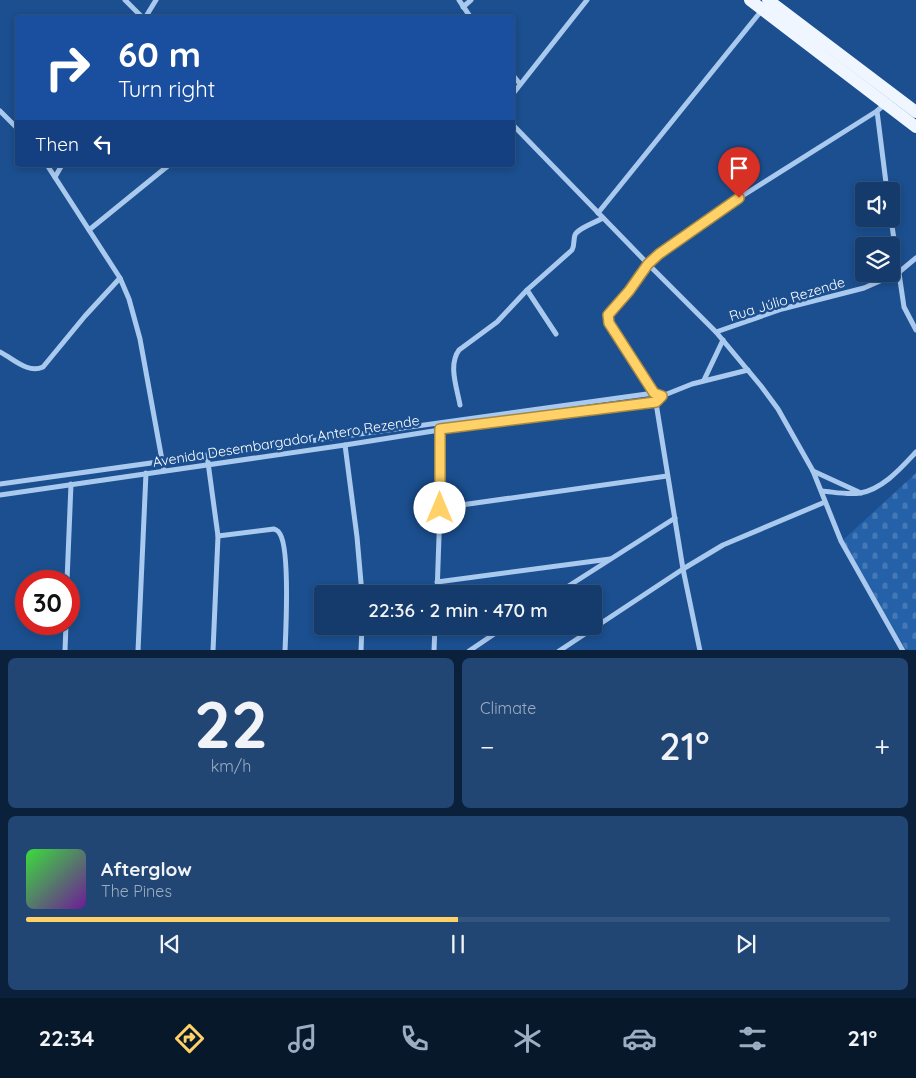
<!DOCTYPE html>
<html lang="en">
<head>
<meta charset="utf-8">
<style>
  body { margin:0; font-family:Quicksand,sans-serif; background:#214673; color:#f1f3f6; height:100vh; display:flex; flex-direction:column; font-size:19px; white-space:nowrap }
  * { box-sizing:border-box; margin:0 }
  p { font-size:16px; color:#9dadc1 }
  .icon { flex:none; width:28px; height:28px; fill:none; stroke:currentColor; stroke-width:2; stroke-linecap:round; stroke-linejoin:round }
  .map { position:relative; height:650px; overflow:hidden }
  .side { display:flex; flex-direction:column; gap:8px; padding:8px; background:#0b203b; flex:1 }
  .side>* { flex:none }
  .guide { position:absolute; left:15px; top:15px; width:500px; height:152px; border-radius:5px; box-shadow:0 2px 8px #0003,0 0 0 1px #33557e; background:#1a4fa0; color:#fff; overflow:hidden }
  .controls { position:absolute; left:855px; top:182px; display:grid; gap:10px }
  .controls a { display:grid; place-items:center; width:45px; height:45px; border-radius:5px; background:#143b6b; box-shadow:0 2px 8px #0003,0 0 0 1px #33557e; font-size:25px }
  .speed { position:absolute; left:15px; top:570px; display:flex; gap:10px; font-size:25px; font-weight:700; text-align:center }
  .speed>* { display:grid; place-content:center; width:65px; height:65px; border-radius:50%; background:#143b6b; box-shadow:0 2px 8px #0003,0 0 0 1px #33557e; line-height:1 }
  .speed .limit { border:8px solid #d22; background:#fff; color:#111 }
  .pin { position:absolute; display:grid; place-items:center; width:42px; height:42px; color:#fff; margin:-51px -21px; border-radius:50% 50% 50% 0; rotate:-45deg; box-shadow:0 0 5px #0007 }
  .pin .icon { rotate:45deg }
  .me { position:absolute; width:55px; margin:-28px; rotate:0deg; stroke-linejoin:round; filter:drop-shadow(0 0 4px #0008) }
  .turn { display:flex; align-items:center; gap:18px; height:105px; padding:0 20px; font-size:22px }
  .turn .icon { width:65px; height:65px; stroke-width:2.5 }
  .turn b { display:block; font-size:35px; line-height:42px }
  .then { display:flex; align-items:center; height:48px; padding:0 20px; background:#0003; gap:10px; font-size:19px }
  .big { font-size:38px; font-weight:600; line-height:1.1 }
  .side .widget { flex:1; display:flex; flex-direction:column; justify-content:center; gap:8px; min-width:0; padding:0 18px; border-radius:8px; background:#214673 }
  .side .dial { align-items:center; gap:0 }
  .dial b { font-size:65px; line-height:1 }
  .song { display:flex; align-items:center; gap:15px }
  .cover { width:60px; height:60px; border-radius:8px; background:linear-gradient(135deg,hsl(120 70% 55%),hsl(280 70% 35%)) }
  .played { height:5px; border-radius:2px; background:linear-gradient(90deg,#ffd166 50%,#33557e 50%) }
  .keys { display:flex; justify-content:space-around; direction:ltr }
  .heat { display:flex; justify-content:space-between; align-items:center; font-size:28px; direction:ltr }
  .side .tiles { flex:1; display:grid; gap:8px; grid-template-columns:1fr 1fr }
  .widget:last-child { grid-column:span 2 }
  .trip { position:absolute; left:314px; top:585px; width:288px; height:50px; border-radius:5px; background:#143b6b; box-shadow:0 2px 8px #0003,0 0 0 1px #33557e; font-weight:600; line-height:50px; text-align:center }
  .dock { display:flex; height:80px; justify-content:space-around; align-items:center; background:#08182b; color:#9dadc1 }
  .dock .icon { width:35px; height:35px }
  .dock .active { color:#ffd166 }
  .dock b { font-size:22px; color:#f1f3f6 }
  .map>svg:first-child { display:block }
  .cemetery { fill:url(#cemetery-stones) }
  .lines { fill:none; stroke-linecap:round; stroke-linejoin:round }
  .street { stroke:#a9c9ee; stroke-width:5 }
  .primary { stroke:#f0f6ff; stroke-width:12 }
  .route-casing { stroke:#a68842; stroke-width:12 }
  .route { stroke:#ffd166; stroke-width:9 }
  .labels { text-anchor:middle; stroke-width:5; stroke-linejoin:round; paint-order:stroke }
  .street-label { font-size:14px; fill:#fff; stroke:#1b4f8f }
</style>
</head>
<body>
<div class="map">
<svg width="916" height="651" viewBox="0 0 916 651">
  <defs>
    <pattern id="cemetery-stones" width="16" height="16" patternUnits="userSpaceOnUse" patternTransform="scale(1.25)"><rect width="16" height="16" fill="#2461a8"/><path d="M2 7V4a2 2 0 0 1 4 0v3zM10 15v-3a2 2 0 0 1 4 0v3z" fill="#4579b5"/></pattern>
  </defs>
  <rect width="100%" height="100%" fill="#1b4f8f"/>
  <polygon class="cemetery" points="916,473 916,650 906,650 843,540"/>
  <g class="lines">
    <g class="street">
      <polyline points="125,0 143,18"/>
      <polyline points="459,0 471,18"/>
      <polyline points="463,7 471,0"/>
      <polyline points="145,18 156,0"/>
      <polyline points="512,74 520,84"/>
      <polyline points="512,95 587,0"/>
      <polyline points="885,104 877,111 887,191"/>
      <polyline points="0,111 18,129"/>
      <polyline points="512,124 648,264 716,332 761,386 778,409 813,471 841,541 903,651"/>
      <polyline points="47,165 120,278 129,299 140,339 164,471"/>
      <polyline points="55,177 62,165"/>
      <polyline points="598,213 762,10"/>
      <polyline points="891,219 904,307 916,330"/>
      <polyline points="89,230 169,165"/>
      <polyline points="527,290 556,334"/>
      <polyline points="716,332 782,309 864,288 898,273 916,258"/>
      <path d="M0,352C14,359 28,374 43,367L85,316L120,278"/>
      <polyline points="704,380 723,340"/>
      <polyline points="654,393 609,323 609,315 612,309 629,291 648,264 659,254 739,198 877,111"/>
      <polyline points="656,403 683,569 700,651"/>
      <path d="M460,405C457,388 448,365 459,350L497,322L527,290L572,250C575,245 573,240 575,235C577,229 596,222 603,218"/>
      <polyline points="345,445 357,537 362,594"/>
      <polyline points="207,455 218,536 213,651"/>
      <polyline points="813,471 861,493"/>
      <polyline points="0,484 654,393 662,396"/>
      <path d="M822,491C834,492 848,495 860,493C883,489 901,468 916,452"/>
      <polyline points="0,495 345,445 465,426 656,403 662,396 692,384 748,370"/>
      <polyline points="440,508 667,476"/>
      <path d="M218,536L274,529C278,531 278,530 280,534C290,550 286,628 285,651"/>
      <polyline points="67,581 71,484"/>
      <polyline points="437,582 610,559"/>
      <polyline points="437,594 440,508 440,429"/>
      <polyline points="556,594 675,518"/>
      <polyline points="65,651 66,624"/>
      <polyline points="138,651 146,473"/>
      <polyline points="361,651 362,626"/>
      <polyline points="434,651 435,626"/>
      <polyline points="469,651 506,626"/>
      <polyline points="559,651 683,569 723,545 825,502"/>
    </g>
    <g class="primary">
      <polyline points="750,0 916,127"/>
      <polyline points="768,0 916,112"/>
    </g>
  </g>
  <g class="lines">
    <defs>
      <polyline id="route" points="440,508 440,429 656,402 662,396 654,393 609,323 608,315 629,291 648,264 659,254 739,198"/>
    </defs>
    <use href="#route" class="route-casing"/>
    <use href="#route" class="route"/>
  </g>
  <g class="labels">
    <g class="street-label">
      <text transform="translate(787 299) rotate(-17)" y="5">Rua Júlio Rezende</text>
      <text transform="translate(286 441) rotate(-9)" y="5">Avenida Desembargador Antero Rezende</text>
    </g>
  </g>
</svg>
<div class="controls">
<a><svg class="icon" aria-label="sound" viewBox="0 0 24 24"><path d="M4 9h4l5-4v14l-5-4H4zM17 9q2 3 0 6"/></svg></a>
<a><svg class="icon" aria-label="layers" viewBox="0 0 24 24"><path d="M12 4l9 5-9 5-9-5zM3 14l9 5 9-5"/></svg></a>
</div>
<div class="speed"><div class="limit">30</div></div>
<div class="pin" style="left:739px;top:198px;background:#d93025"><svg class="icon" aria-label="arrive" viewBox="0 0 24 24"><path d="M6 21V4h12l-3 4 3 4H6"/></svg></div>
<svg class="me" style="left:440px;top:508px" viewBox="-20 -20 40 40"><circle r="19" fill="#fff"/><path d="M0-13L10 11 0 6-10 11z" fill="#ffd166"/></svg>
<div class="trip">22:36 · 2 min · 470 m</div>
<div class="guide">
<div class="turn"><svg class="icon" aria-label="right" viewBox="0 0 24 24"><path d="M7 20v-9h11M14 6l5 5-5 5"/></svg><div><b>60 m</b>Turn right</div></div>
<div class="then">Then<svg class="icon" aria-label="left" viewBox="0 0 24 24"><path d="M17 20v-9H6M10 6l-5 5 5 5"/></svg></div>
</div>
</div>
<section class="side">
<div class="tiles">
<div class="widget dial"><b>22</b><p>km/h</p></div>
<div class="widget"><p>Climate</p>
<div class="heat"><a>−</a><b class="big">21°</b><a>+</a></div>
</div>
<div class="widget">
<div class="song"><i class="cover"></i><div><b>Afterglow</b><p>The Pines</p></div></div>
<div class="played"></div>
<div class="keys"><svg class="icon" aria-label="previous" viewBox="0 0 24 24"><path d="M18 5L8 12l10 7zM5 5v14"/></svg><svg class="icon" aria-label="pause" viewBox="0 0 24 24"><path d="M8 5v14M16 5v14"/></svg><svg class="icon" aria-label="next" viewBox="0 0 24 24"><path d="M6 5l10 7-10 7zM19 5v14"/></svg></div>
</div>
</div>
</section>
<nav class="dock">
<b>22:34</b>
<svg class="icon active" aria-label="directions" viewBox="0 0 24 24"><path d="M12 3l9 9-9 9-9-9zM9 14v-3h6M13 9l2 2-2 2"/></svg>
<svg class="icon" aria-label="music" viewBox="0 0 24 24"><path d="M9 18V5l10-2v13"/><circle cx="6" cy="18" r="3"/><circle cx="16" cy="16" r="3"/></svg>
<svg class="icon" aria-label="phone" viewBox="0 0 24 24"><path d="M5 4h4l2 5-3 2q2 4 5 5l2-3 5 2v4C11 20 4 13 5 4z"/></svg>
<svg class="icon" aria-label="climate" viewBox="0 0 24 24"><path d="M12 3v18M4 7l16 10M4 17L20 7"/></svg>
<svg class="icon" aria-label="car" viewBox="0 0 24 24"><path d="M5 17H2v-5l4-1 3-4h7l3 4 3 1v5h-3M9 17h6M6 11h13"/><circle cx="7" cy="17" r="2"/><circle cx="17" cy="17" r="2"/></svg>
<svg class="icon" aria-label="filters" viewBox="0 0 24 24"><path d="M4 7h16M4 17h16"/><circle cx="9" cy="7" r="2"/><circle cx="15" cy="17" r="2"/></svg>
<b>21°</b>
</nav>
</body>
</html>
